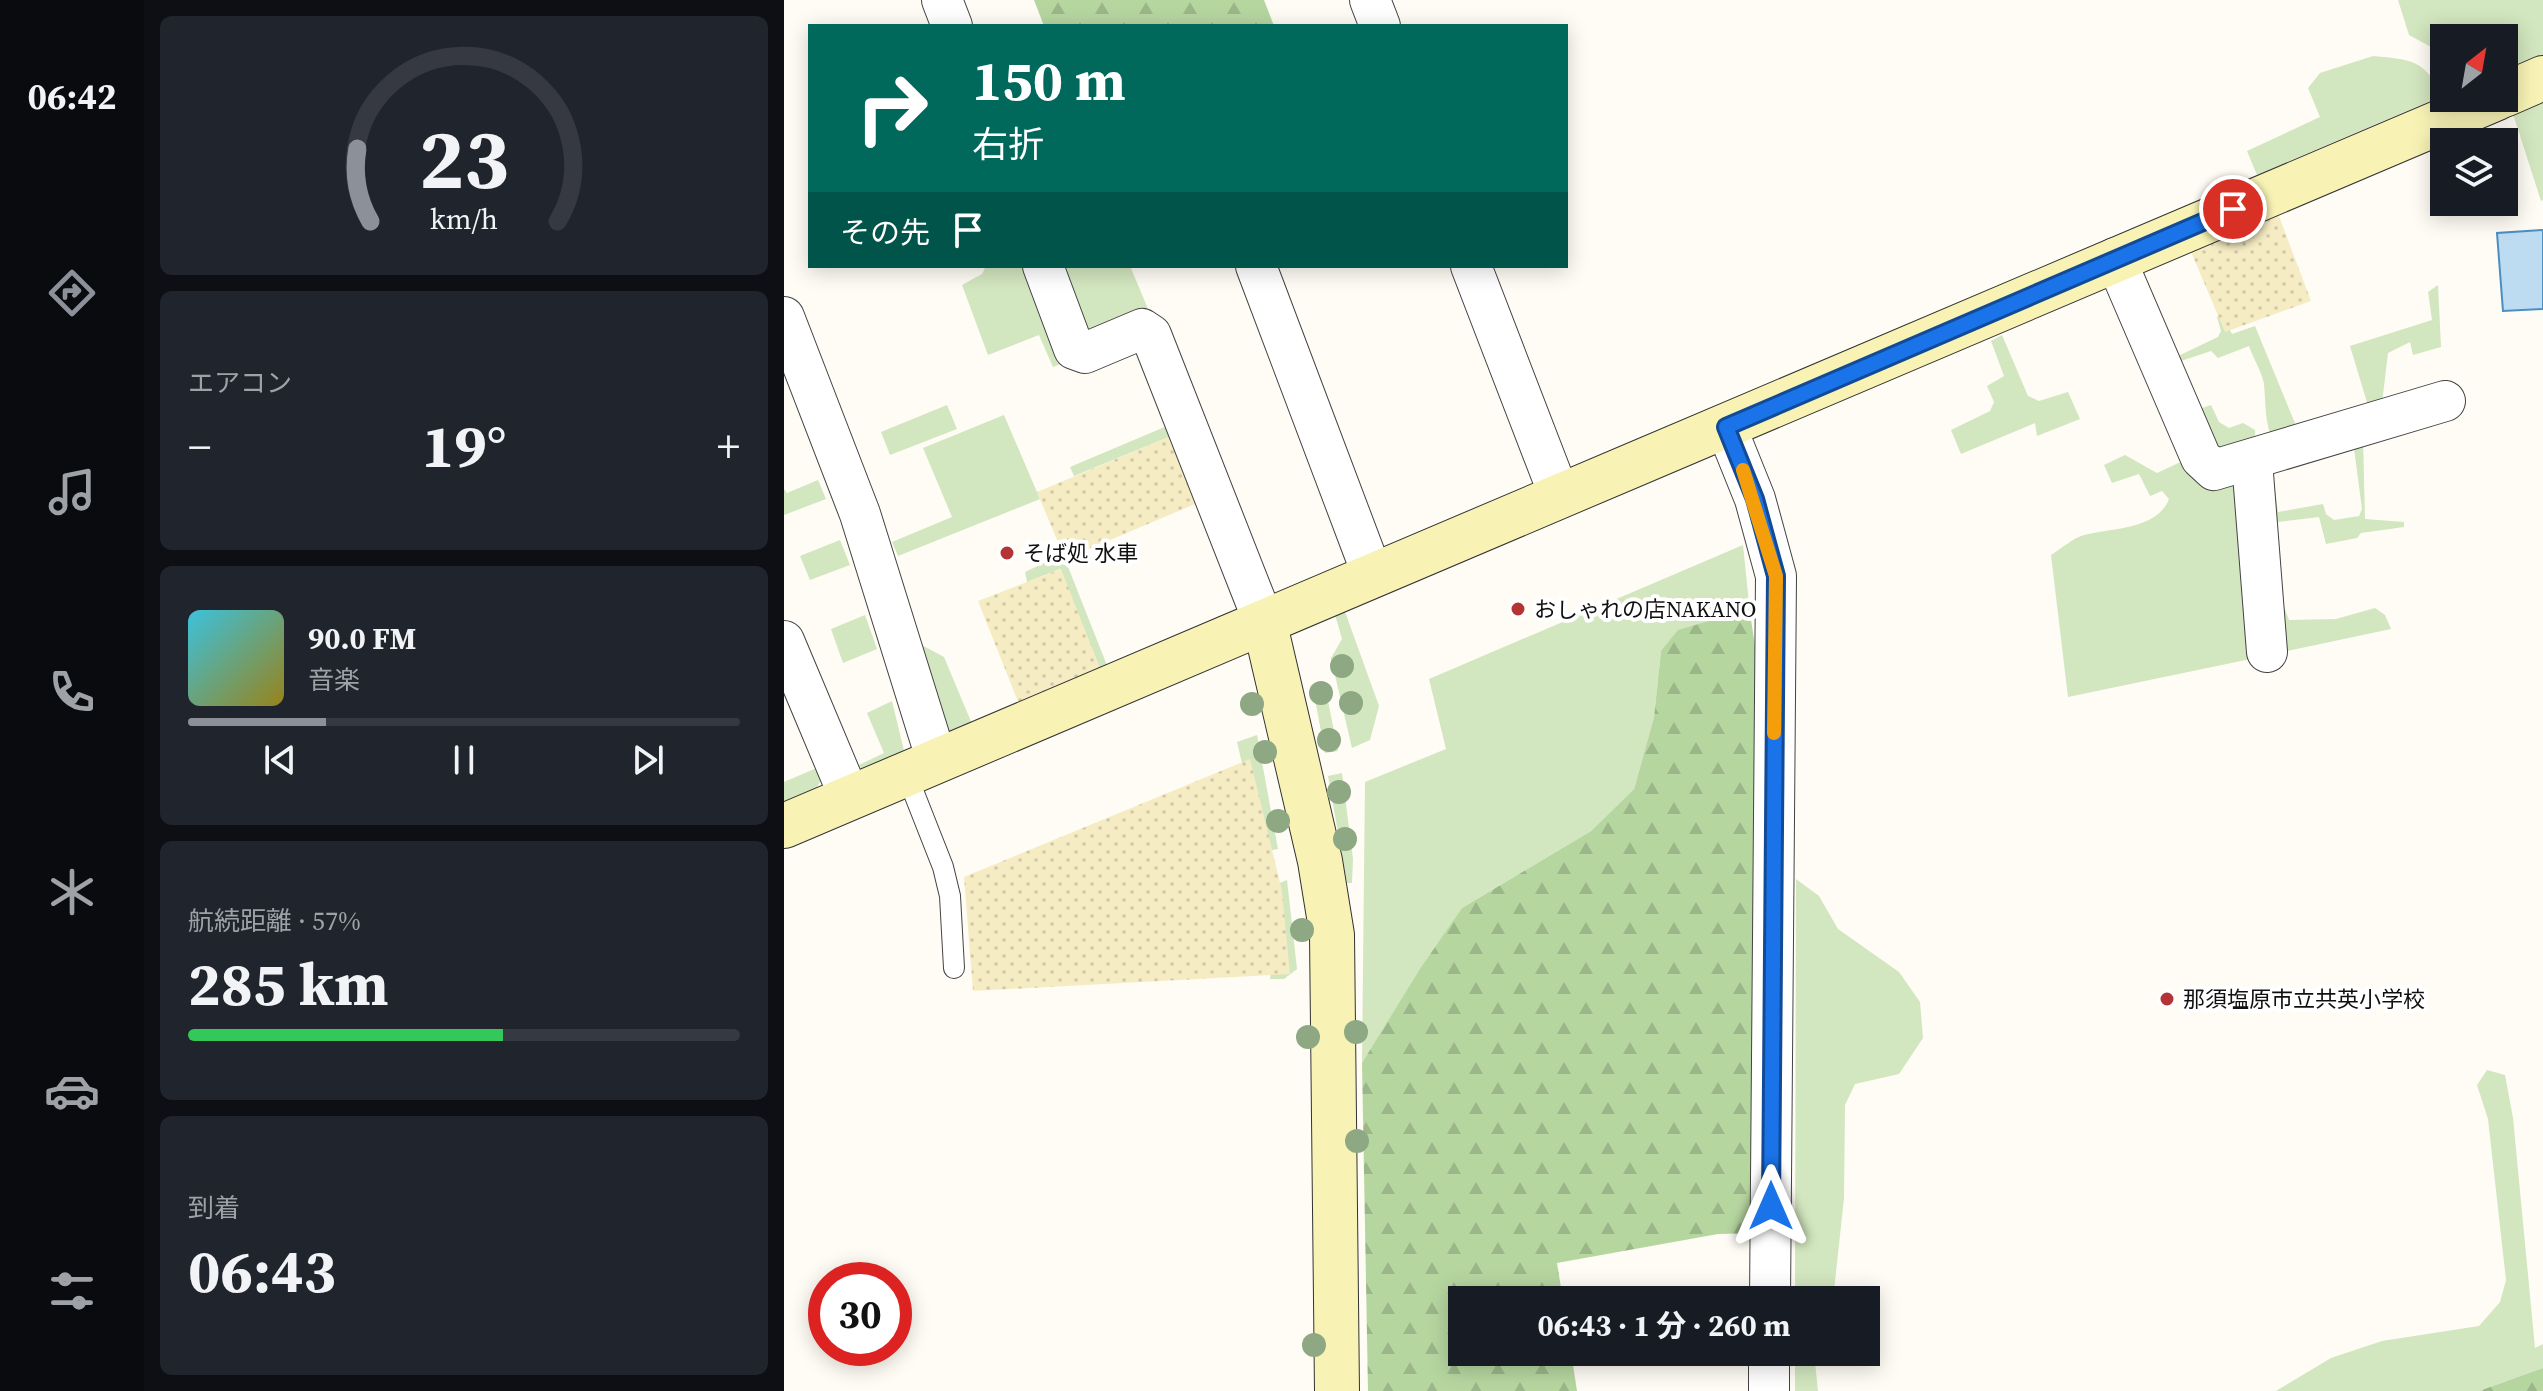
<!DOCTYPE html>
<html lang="ja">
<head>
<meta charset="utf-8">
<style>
  body { margin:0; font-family:"Source Serif 4","Noto Sans JP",serif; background:#20242c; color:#f1f3f6; height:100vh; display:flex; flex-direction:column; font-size:30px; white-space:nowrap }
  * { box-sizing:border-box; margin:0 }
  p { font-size:26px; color:#9ea1a6 }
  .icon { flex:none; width:44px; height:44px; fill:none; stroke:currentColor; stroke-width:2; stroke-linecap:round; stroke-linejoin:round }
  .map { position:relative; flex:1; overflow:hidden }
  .drawer { display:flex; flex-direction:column; gap:16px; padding:16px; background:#0d0f14; width:640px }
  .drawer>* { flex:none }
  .banner { position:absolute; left:24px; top:24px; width:760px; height:244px; border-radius:0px; box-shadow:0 4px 20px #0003; background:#00695c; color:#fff; overflow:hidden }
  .needle { width:52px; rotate:31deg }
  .controls { position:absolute; left:1646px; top:24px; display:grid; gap:16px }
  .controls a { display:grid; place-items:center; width:88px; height:88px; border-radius:0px; background:#171b24; box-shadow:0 4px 20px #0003; font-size:40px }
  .speed { position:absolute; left:24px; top:1262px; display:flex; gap:16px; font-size:40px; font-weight:700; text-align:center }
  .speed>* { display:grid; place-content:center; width:104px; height:104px; border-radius:50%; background:#171b24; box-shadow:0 4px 20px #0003; line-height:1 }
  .speed .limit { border:12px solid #d22; background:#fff; color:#111 }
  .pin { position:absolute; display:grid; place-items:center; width:68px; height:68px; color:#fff; margin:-34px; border:4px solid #fff; border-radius:50%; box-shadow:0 2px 8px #0007 }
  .me { position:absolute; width:88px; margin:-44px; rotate:0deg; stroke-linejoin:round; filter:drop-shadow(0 0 6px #0008) }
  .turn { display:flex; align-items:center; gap:28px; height:168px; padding:0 32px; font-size:36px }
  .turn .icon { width:104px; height:104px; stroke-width:2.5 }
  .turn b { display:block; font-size:56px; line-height:68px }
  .then { display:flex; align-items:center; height:76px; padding:0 32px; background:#0003; gap:16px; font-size:30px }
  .big { font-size:60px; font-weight:700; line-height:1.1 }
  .drawer .card { flex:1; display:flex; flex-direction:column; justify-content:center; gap:12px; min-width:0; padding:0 28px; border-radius:12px; background:#20242c }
  .drawer .dial { align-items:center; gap:0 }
  .dial svg { height:208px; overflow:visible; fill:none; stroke:#363941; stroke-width:7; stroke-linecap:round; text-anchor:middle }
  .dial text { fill:#f1f3f6; stroke:none }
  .song { display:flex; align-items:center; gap:24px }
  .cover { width:96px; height:96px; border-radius:12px; background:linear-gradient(135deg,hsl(190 70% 55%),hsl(50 70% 35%)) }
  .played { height:8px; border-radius:4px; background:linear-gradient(90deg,#8c9099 25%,#363941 25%) }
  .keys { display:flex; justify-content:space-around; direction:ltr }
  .heat { display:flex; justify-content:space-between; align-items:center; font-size:44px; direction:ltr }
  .charge { height:12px; border-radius:6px; background:linear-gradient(90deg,#34c759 57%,#363941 0) }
  .trip { position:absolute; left:664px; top:1286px; width:432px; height:80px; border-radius:0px; background:#171b24; box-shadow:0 4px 20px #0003; font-weight:700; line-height:80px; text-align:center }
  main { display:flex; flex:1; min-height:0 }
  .menu { display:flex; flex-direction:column; width:144px; justify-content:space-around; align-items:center; background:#090b0e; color:#9ea1a6 }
  .menu .icon { width:56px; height:56px }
  .menu .selected { color:#8c9099 }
  .menu b { font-size:36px; color:#f1f3f6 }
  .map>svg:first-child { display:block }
  .grass { fill:#d2e6bf }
  .forest { fill:url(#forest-firs) }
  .sand { fill:url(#sand-dots) }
  .water { fill:#bddcf1; stroke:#4a8ec2; stroke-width:2 }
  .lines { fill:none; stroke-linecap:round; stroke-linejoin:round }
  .lane-casing { stroke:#434343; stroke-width:22 }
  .street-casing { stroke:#434343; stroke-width:42 }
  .secondary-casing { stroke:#323232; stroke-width:46 }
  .lane { stroke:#fff; stroke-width:20 }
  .street { stroke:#fff; stroke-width:40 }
  .secondary { stroke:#f8f3b5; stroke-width:44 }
  .tree { fill:#8da882 }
  .route-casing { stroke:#114b97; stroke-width:20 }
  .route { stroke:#1a73e8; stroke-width:14 }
  .slow { stroke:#f59e0b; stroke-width:14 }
  .poi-dot { fill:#b43335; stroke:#fff; stroke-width:3 }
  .labels { text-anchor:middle; stroke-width:8; stroke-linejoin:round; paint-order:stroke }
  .poi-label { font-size:22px; fill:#101010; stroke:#fff; text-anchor:start }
</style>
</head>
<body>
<main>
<nav class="menu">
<b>06:42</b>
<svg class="icon selected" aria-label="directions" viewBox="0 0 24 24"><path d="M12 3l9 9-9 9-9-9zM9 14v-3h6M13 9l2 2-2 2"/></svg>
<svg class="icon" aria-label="music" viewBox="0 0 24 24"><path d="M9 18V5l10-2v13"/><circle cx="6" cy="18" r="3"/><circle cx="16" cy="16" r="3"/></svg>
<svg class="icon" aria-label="phone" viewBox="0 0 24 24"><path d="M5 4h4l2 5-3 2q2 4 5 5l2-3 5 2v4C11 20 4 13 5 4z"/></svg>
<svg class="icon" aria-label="climate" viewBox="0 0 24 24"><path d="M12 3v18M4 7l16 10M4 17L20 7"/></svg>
<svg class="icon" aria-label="car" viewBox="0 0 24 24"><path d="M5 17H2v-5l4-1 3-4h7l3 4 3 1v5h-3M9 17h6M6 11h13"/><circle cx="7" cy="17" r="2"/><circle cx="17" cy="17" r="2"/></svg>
<svg class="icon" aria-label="filters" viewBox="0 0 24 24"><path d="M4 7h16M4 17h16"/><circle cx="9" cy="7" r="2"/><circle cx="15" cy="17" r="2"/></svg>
</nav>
<section class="drawer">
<div class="card dial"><svg viewBox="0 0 100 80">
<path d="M14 69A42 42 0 1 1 86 69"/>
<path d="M14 69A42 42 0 0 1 9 41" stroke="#8c9099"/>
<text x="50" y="56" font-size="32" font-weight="700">23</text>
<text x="50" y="72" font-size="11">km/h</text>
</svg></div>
<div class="card"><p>エアコン</p>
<div class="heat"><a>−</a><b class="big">19°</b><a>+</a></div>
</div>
<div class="card">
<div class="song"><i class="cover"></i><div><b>90.0 FM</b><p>音楽</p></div></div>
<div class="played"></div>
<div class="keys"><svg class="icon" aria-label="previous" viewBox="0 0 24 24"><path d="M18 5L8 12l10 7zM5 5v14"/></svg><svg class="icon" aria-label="pause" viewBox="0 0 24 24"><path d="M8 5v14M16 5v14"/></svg><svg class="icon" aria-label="next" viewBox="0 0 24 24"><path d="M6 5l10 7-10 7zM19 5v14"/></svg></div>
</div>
<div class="card"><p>航続距離 · 57%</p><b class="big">285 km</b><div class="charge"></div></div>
<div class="card"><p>到着</p><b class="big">06:43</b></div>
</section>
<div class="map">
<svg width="1759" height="1391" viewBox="0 0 1759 1391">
  <defs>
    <pattern id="forest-firs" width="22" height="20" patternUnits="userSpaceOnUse" patternTransform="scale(2)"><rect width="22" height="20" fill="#b6d6a0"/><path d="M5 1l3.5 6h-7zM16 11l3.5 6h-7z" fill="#9bb789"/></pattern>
    <pattern id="sand-dots" width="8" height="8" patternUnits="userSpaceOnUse" patternTransform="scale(2)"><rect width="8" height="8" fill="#f6ecc4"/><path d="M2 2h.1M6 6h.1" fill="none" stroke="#d2c9a7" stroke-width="1.8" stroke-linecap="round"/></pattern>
  </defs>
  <rect width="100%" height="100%" fill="#fefcf4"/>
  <g class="grass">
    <polygon points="1614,0 1759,0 1759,58 1720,73 1720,38 1660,38 1660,54 1625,35"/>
    <path d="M1589,56C1629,60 1640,59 1658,96L1473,175L1463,151L1536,117L1524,88L1536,73Z"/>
    <polygon points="1759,101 1759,200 1757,201 1728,111"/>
    <polygon points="202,266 249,266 286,360 269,367 255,335 204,355 178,285 198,274"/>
    <polygon points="267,266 346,266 367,316 304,339"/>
    <polygon points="1654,285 1657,347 1629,355 1626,342 1604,353 1598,403 1585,409 1566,346 1648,320 1644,292"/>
    <path d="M1438,315L1448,334L1471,326L1515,433L1490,442C1480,424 1482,404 1480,384C1478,372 1469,358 1465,346L1434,358L1427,351L1394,362L1392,357L1434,337L1437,331L1433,317Z"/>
    <polygon points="1218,335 1244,396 1255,401 1284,392 1296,419 1253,436 1251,423 1177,454 1167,430 1206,411 1210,402 1203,386 1220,376 1207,341"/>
    <polygon points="163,405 173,429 106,455 97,432"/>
    <polygon points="1427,405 1435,422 1445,428 1459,423 1471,430 1471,445 1436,456 1412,410"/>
    <polygon points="220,415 256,499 114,556 108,542 168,517 139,448"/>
    <polygon points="383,426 387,436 290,476 286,467"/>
    <polygon points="1579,438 1581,519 1620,522 1620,527 1577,533 1573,538 1542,544 1535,517 1486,523 1488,466 1494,512 1539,504 1542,514 1550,520 1575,516 1578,509 1569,441"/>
    <path d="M1341,455L1373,473L1405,458L1453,475L1476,657L1284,697L1267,555C1277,549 1289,538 1300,535C1327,528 1373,530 1385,499L1378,491L1366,496L1355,474L1328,483L1320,465Z"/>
    <polygon points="34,480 42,499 0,515 0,489 3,493"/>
    <polygon points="56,540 66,565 26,580 16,556"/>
    <polygon points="959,545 966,613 953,613 877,651 870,717 850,789 807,831 678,908 578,1063 581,782 662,749 645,679"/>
    <polygon points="279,554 324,668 317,671 276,569 243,582 241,572"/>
    <polygon points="1499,604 1505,620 1552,619 1591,608 1601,615 1607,629 1494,653"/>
    <polygon points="560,609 595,706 586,740 568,748 547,658 558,639 550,611"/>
    <polygon points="81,615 93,649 59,663 47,629"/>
    <polygon points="132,642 160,657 188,724 156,735"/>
    <polygon points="541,686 554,751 541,753 529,688"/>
    <polygon points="108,701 121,755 80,773 75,765 100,753 83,713"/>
    <polygon points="473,735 494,849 479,852 453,742"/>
    <polygon points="35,767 38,778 29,795 0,808 0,782"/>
    <polygon points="558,773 569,859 568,883 563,883 544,776"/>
    <polygon points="1012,879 1035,896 1054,929 1115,972 1136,1002 1139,1038 1115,1074 1071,1084 1061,1105 1060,1198 1049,1300 1011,1300"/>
    <polygon points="503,880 513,969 500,979 486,979 490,946 488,886"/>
    <polygon points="1703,1070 1721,1075 1729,1118 1751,1348 1759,1344 1759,1368 1695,1391 1492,1391 1547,1358 1598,1341 1695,1326 1716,1302 1722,1280 1704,1119 1693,1085"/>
    <polygon points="1011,1352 1030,1352 1034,1391 1011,1391"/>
  </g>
  <g class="forest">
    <polygon points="250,0 480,0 490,26 260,26"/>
    <polygon points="953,613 966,613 974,665 972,1233 934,1234 773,1263 779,1300 678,1300 678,1352 787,1352 793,1391 584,1391 578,1063 636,969 678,908 807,831 850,789 870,717 877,651 894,630"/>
    <polygon points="1759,1368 1759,1391 1695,1391"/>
  </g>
  <g class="sand">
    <polygon points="1493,211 1527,301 1441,332 1405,247"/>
    <polygon points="387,436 416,502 281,559 253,492"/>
    <polygon points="277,569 317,671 235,704 194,601"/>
    <polygon points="466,759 498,891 506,974 189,991 180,877"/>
  </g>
  <polygon class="water" points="1759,230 1759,309 1719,311 1713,233"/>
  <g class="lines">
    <defs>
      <polyline id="lane" points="122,773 159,867 166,896 170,968"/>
      <g id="street">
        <polyline points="158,0 168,26"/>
        <polyline points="586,0 596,26"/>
        <polyline points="1331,258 1417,458 1430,470 1661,401"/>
        <polyline points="259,266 290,349 301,353 358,329 367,335 481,625"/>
        <polyline points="472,266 589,576"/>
        <polyline points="687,266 776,497"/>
        <polyline points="0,317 76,514 153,761"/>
        <polyline points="942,427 971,499 992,576 986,1300"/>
        <polyline points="1468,461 1483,652"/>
        <polyline points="0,641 66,798"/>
        <polyline points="985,1391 985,1352"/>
      </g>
      <g id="secondary">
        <polyline points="1720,95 1759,78"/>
        <polyline points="481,625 536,861 548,935 553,1391"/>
        <path d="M0,826C571,584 1142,340 1713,98"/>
      </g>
    </defs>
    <use href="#lane" class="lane-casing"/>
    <use href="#street" class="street-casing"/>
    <use href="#secondary" class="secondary-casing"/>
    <use href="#lane" class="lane"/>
    <use href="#street" class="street"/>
    <use href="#secondary" class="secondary"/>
  </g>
  <g class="tree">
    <circle cx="558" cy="666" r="12"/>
    <circle cx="537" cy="693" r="12"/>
    <circle cx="567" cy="703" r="12"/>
    <circle cx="468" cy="704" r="12"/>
    <circle cx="545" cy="740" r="12"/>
    <circle cx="481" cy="752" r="12"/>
    <circle cx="555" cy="792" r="12"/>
    <circle cx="494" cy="821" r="12"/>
    <circle cx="561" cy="839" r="12"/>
    <circle cx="518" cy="930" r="12"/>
    <circle cx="572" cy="1032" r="12"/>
    <circle cx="524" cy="1037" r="12"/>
    <circle cx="573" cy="1141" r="12"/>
    <circle cx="530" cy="1345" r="12"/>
  </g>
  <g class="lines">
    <defs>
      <polyline id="route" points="987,1206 992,576 971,499 942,427 1449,209"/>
    </defs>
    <use href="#route" class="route-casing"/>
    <use href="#route" class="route"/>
    <polyline class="slow" points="959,470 992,576 990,733"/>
  </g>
  <g class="poi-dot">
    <circle cx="223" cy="553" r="8"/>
    <circle cx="734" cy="609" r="8"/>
    <circle cx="1383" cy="999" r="8"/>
  </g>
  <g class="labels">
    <g class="poi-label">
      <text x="239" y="561">そば処 水車</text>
      <text x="750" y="617">おしゃれの店NAKANO</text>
      <text x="1399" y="1007">那須塩原市立共英小学校</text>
    </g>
  </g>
</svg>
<div class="controls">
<a><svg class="needle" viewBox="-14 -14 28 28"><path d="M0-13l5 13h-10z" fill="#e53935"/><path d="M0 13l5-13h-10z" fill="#9ea1a6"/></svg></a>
<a><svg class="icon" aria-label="layers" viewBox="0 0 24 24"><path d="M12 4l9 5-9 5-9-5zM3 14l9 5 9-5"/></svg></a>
</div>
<div class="speed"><div class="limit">30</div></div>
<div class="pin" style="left:1449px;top:209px;background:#d93025"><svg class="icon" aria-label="arrive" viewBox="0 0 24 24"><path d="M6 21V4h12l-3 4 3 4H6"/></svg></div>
<svg class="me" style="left:987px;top:1206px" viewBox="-20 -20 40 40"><path d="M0-17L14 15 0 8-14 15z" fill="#1a73e8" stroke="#fff" stroke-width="4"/></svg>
<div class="trip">06:43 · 1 分 · 260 m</div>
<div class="banner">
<div class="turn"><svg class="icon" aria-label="right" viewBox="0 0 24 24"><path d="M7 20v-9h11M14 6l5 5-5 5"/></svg><div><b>150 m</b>右折</div></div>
<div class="then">その先<svg class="icon" aria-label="arrive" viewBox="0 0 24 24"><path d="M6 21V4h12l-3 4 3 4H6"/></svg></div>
</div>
</div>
</main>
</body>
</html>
